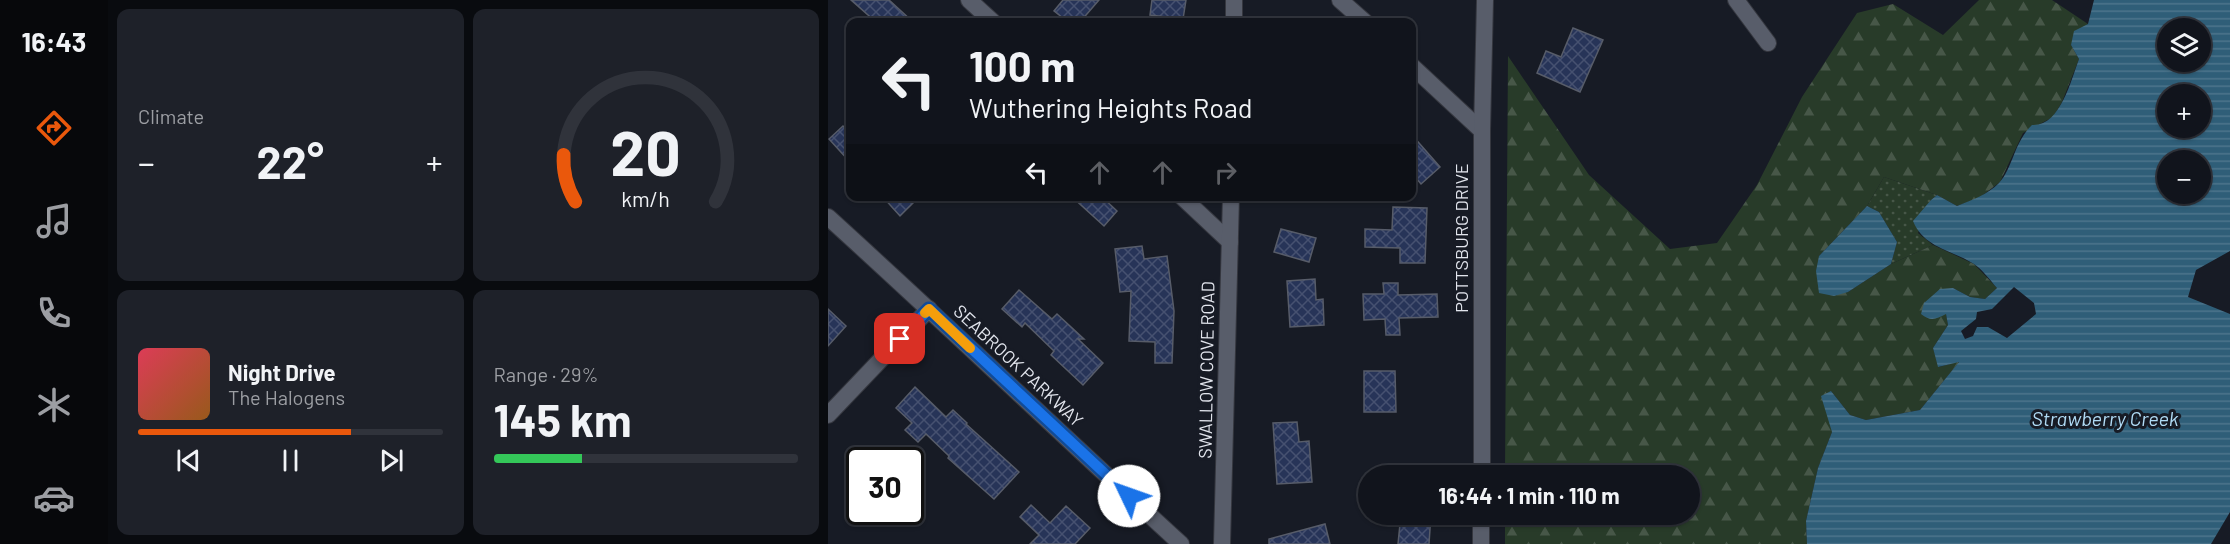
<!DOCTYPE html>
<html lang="en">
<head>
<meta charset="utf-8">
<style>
  body { margin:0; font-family:Barlow,sans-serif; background:#1e2129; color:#f1f3f6; height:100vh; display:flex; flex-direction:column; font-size:22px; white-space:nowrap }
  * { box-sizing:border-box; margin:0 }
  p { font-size:20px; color:#9c9ea3 }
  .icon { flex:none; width:33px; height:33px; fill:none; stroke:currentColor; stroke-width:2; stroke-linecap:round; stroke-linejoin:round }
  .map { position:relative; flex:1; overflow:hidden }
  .panel { display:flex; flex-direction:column; gap:9px; padding:9px; background:#090b0f; width:720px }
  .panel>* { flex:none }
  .guide { position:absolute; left:18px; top:18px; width:570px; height:183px; border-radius:12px; box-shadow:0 2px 4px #0004,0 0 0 2px #30333b; background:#11141c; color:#f1f3f6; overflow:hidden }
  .fabs { position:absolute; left:1329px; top:18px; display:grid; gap:12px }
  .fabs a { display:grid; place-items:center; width:54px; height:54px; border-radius:50%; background:#11141c; box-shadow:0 2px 4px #0004,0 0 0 2px #30333b; font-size:30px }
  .speed { position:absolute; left:18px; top:447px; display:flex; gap:12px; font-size:30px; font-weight:700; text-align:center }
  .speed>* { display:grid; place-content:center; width:78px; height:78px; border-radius:50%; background:#11141c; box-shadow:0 2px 4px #0004,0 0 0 2px #30333b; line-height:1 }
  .speed .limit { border:3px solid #111; border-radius:9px; background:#fff; color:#111 }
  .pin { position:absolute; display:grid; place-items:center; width:51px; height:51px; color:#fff; margin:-26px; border-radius:12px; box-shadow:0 3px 9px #0006 }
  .me { position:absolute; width:66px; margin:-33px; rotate:312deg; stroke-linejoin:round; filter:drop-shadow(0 0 4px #0008) }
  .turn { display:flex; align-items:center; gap:21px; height:126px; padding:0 24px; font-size:27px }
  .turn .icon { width:78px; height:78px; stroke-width:2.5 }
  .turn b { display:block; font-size:42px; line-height:51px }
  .lanes { display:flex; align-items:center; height:57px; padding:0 24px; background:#0003; justify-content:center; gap:30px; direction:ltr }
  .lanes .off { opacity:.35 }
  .big { font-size:45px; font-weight:700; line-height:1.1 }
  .panel .card { flex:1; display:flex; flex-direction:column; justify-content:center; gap:9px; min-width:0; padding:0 21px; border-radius:12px; background:#1e2129 }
  .panel .dial { align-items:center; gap:0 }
  .dial svg { height:156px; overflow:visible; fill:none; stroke:#30333b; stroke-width:7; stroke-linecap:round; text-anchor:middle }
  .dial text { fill:#f1f3f6; stroke:none }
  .song { display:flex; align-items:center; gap:18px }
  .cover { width:72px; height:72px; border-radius:9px; background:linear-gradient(135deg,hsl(350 70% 55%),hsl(30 70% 35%)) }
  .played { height:6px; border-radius:3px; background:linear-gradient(90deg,#ea580c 70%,#30333b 70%) }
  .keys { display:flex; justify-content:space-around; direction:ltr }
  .heat { display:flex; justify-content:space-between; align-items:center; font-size:33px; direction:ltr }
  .charge { height:9px; border-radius:4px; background:linear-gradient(90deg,#34c759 29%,#30333b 0) }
  .panel .tiles { flex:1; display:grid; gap:9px; grid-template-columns:repeat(2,1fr) }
  .trip { position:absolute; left:530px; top:465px; width:342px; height:60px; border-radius:30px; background:#11141c; box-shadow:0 2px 4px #0004,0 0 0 2px #30333b; font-weight:700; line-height:60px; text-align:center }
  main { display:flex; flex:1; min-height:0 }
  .tabs { display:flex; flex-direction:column; width:108px; justify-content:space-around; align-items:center; background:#07080b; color:#9c9ea3 }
  .tabs .icon { width:42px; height:42px }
  .tabs .selected { color:#ea580c }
  .tabs b { font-size:27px; color:#f1f3f6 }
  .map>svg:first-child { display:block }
  .grass { fill:url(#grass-dots) }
  .forest { fill:url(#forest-firs) }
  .water { fill:url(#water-rules); fill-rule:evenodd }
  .building { fill:url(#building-cross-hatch); stroke:#575c69; stroke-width:1.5 }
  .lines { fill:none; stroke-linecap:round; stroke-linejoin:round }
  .minor-casing { stroke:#35373f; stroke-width:18 }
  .minor { stroke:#585d6a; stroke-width:16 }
  .route-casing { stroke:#114b97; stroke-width:15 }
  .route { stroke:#1a73e8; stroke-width:10 }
  .slow { stroke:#f59e0b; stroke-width:10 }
  .labels { text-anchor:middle; stroke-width:6; stroke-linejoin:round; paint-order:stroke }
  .street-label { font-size:18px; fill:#e2e5ed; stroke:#171b25 }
  .water-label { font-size:20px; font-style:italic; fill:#b0dbf5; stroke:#171b25 }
</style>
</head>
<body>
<main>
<nav class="tabs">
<b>16:43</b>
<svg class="icon selected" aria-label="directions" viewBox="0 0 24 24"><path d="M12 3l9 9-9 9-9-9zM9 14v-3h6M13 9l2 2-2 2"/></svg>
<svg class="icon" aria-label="music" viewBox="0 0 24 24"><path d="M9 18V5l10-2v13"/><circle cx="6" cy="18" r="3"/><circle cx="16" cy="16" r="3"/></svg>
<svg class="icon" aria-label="phone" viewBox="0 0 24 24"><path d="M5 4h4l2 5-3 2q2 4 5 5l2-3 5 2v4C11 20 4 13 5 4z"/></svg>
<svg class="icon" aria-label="climate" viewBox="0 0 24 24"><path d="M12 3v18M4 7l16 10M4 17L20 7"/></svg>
<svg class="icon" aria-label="car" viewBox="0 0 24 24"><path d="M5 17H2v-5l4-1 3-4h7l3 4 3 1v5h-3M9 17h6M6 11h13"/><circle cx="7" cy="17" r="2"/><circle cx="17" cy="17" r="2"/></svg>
</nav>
<section class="panel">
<div class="tiles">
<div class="card"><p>Climate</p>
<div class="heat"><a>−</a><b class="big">22°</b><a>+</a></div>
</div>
<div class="card dial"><svg viewBox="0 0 100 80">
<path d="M14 69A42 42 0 1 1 86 69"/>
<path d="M14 69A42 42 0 0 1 8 45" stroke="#ea580c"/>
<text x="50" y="56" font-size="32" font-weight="700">20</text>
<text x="50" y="72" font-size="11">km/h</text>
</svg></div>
<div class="card">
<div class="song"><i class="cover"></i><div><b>Night Drive</b><p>The Halogens</p></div></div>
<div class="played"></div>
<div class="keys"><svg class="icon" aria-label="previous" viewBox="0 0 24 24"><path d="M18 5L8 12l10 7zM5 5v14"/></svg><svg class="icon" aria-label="pause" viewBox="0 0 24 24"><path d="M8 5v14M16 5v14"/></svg><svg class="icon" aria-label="next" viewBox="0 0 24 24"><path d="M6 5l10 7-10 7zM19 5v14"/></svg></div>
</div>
<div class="card"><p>Range · 29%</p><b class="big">145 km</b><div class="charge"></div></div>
</div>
</section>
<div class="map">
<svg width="1402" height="544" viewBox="0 0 1402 544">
  <defs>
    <pattern id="grass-dots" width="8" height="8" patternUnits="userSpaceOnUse" patternTransform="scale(1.5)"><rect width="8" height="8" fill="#283b29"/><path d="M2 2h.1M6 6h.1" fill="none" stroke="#475748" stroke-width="1.8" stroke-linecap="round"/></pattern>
    <pattern id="forest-firs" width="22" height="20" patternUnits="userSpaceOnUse" patternTransform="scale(1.5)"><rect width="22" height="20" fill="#283b29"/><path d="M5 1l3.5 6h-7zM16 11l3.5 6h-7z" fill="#475748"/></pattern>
    <pattern id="water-rules" width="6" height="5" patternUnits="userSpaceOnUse" patternTransform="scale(1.5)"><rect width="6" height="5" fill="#2f5e78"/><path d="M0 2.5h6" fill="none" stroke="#4d758c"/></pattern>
    <pattern id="building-cross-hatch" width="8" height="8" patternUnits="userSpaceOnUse" patternTransform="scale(1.5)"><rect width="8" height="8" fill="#273458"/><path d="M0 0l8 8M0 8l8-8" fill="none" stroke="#465170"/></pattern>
  </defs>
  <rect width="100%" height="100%" fill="#171b25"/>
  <polygon class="grass" points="1056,177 1109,195 1103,200 1090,233 1105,245 1063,264 1069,242 1051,212 1039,206"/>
  <polygon class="forest" points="1151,0 1224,0 1260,24 1243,45 1251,59 1234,102 1225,117 1195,133 1172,182 1151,198 1129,206 1109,195 1056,177 1039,206 991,256 1020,292 1063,264 1105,245 1146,264 1169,288 1157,299 1142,297 1125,288 1118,314 1120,325 1105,348 1111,367 1132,361 1092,410 1038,420 1022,415 1003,391 1004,432 990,468 978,521 979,544 677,544 677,515 861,514 861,476 677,475 680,56 761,175 842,249 889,243 929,185 974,97 1029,13 1065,4 1115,35"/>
  <g class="water">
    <path d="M1266,0H1402V251L1368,270L1360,297L1402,314V512L1383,544H979L978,521L990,468L1004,432L993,396L1003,391L1022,415L1038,420L1092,410L1131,362L1110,367L1105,348L1120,325L1118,314C1108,319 1103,322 1093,314L1096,303L1112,289L1125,288L1142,297L1157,299L1169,288C1162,280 1154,269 1146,264C1124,250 1096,248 1085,221L1103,200L1109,195L1129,206C1144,200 1159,195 1171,183C1185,168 1186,142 1204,125C1232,127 1243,80 1251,59L1243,45L1246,31L1260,24ZM1340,28H1372V62H1340ZM1340,94H1372V128H1340ZM1340,160H1372V194H1340ZM1186,287L1206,303L1208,314L1179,338L1160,327H1149L1145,336L1137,339L1133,331L1148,319L1149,312L1164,309Z"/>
    <polygon points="1039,206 1051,212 1069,242 1063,264 1020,292 1006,296 991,293 988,271 991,256"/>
  </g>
  <g class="building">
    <polygon points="23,0 61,0 85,22 48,22"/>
    <polygon points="235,0 271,0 252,22 240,22 226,11"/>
    <polygon points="324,0 358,0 355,19 322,15"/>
    <polygon points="745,28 775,40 752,92 709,73 718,51 733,57"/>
    <polygon points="15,126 22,133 22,162 1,139"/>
    <polygon points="584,135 612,167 593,184 584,173"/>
    <polygon points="54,196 92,196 72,216"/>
    <polygon points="243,196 273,196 289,211 276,226"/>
    <polygon points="565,207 599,208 597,263 572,263 572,248 537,247 537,229 564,230"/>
    <polygon points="453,229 488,238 481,262 446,252"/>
    <polygon points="314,246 316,259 339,256 346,311 344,363 327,363 327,342 301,341 303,291 292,292 287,249"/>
    <polygon points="487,279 488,300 495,299 496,325 462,327 459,281"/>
    <polygon points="555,283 570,283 570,295 609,294 610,317 571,318 572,335 558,335 557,319 536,320 535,294 556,294"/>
    <polygon points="191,290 224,319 229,314 256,339 250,339 275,363 255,385 223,355 226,351 197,323 194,327 174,309"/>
    <polygon points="0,309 18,326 0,346"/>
    <polygon points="536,371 567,371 568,412 536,412"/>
    <polygon points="87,387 118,417 125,410 139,423 138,424 191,472 166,499 120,458 121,456 98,434 90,442 77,430 84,423 68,408"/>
    <polygon points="469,422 471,442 481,441 484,482 449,484 445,423"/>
    <polygon points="203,505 222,523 238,506 262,528 247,544 202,544 211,535 192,517"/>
    <polygon points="573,514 603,514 601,544 570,544"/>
    <polygon points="497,524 502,544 441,544 441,539"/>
  </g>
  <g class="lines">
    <defs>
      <g id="minor">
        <polyline points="141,0 165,22"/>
        <polyline points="512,0 537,22"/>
        <polyline points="908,0 940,43"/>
        <polyline points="406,22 406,0"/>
        <polyline points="584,66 654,131"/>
        <polyline points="353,196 402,242"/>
        <path d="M0,217C119,325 235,436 353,544"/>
        <polyline points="0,415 101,309"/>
        <polyline points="654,476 654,131 657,0"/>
        <polyline points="394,544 403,196"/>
        <polyline points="653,544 653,514"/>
      </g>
    </defs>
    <use href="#minor" class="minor-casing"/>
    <use href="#minor" class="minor"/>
  </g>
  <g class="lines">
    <defs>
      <polyline id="route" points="72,339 101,309 301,496"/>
    </defs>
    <use href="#route" class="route-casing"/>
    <use href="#route" class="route"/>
    <polyline class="slow" points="97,313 101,309 142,348"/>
  </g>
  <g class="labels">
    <g class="street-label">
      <text transform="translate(634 238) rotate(-90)" y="6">POTTSBURG DRIVE</text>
      <text transform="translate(190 366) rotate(43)" y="6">SEABROOK PARKWAY</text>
      <text transform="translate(379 370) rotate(-89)" y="6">SWALLOW COVE ROAD</text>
    </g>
    <g class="water-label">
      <text x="1277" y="426">Strawberry Creek</text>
    </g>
  </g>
</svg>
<div class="fabs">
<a><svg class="icon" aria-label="layers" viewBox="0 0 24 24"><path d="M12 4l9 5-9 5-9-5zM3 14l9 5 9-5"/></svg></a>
<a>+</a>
<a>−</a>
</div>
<div class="speed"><div class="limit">30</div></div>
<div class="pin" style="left:72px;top:339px;background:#d93025"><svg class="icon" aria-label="arrive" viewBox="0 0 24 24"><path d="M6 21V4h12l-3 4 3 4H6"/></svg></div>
<svg class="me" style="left:301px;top:496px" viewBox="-20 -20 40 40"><circle r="19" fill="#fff"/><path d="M0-13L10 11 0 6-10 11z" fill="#1a73e8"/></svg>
<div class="trip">16:44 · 1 min · 110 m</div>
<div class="guide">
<div class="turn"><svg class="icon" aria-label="left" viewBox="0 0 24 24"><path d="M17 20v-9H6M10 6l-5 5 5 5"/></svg><div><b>100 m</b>Wuthering Heights Road</div></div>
<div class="lanes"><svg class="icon" aria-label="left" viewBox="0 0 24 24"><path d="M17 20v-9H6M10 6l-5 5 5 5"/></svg><svg class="icon off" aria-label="ahead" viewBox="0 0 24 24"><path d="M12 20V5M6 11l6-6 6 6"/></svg><svg class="icon off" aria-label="ahead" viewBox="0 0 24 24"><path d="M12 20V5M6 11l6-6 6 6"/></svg><svg class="icon off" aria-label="right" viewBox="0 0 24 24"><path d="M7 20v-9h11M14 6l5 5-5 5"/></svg></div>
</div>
</div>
</main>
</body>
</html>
